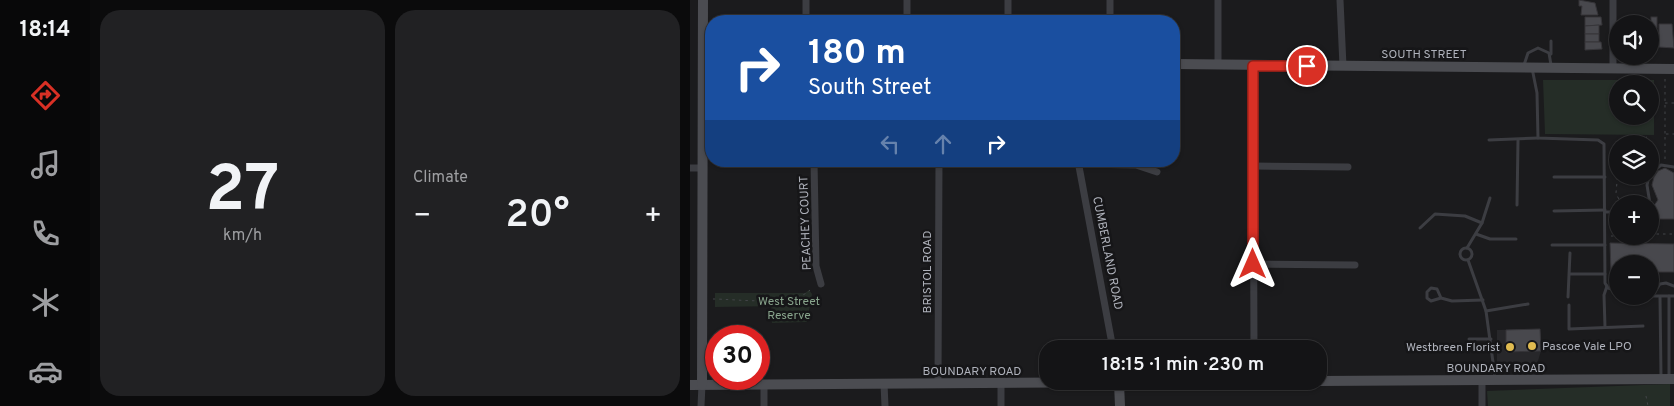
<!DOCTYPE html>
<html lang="en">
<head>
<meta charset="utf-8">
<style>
  body { margin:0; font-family:Overpass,sans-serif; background:#212123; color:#f1f3f6; height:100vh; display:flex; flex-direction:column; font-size:19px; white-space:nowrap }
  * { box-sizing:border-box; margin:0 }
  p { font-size:16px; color:#9d9ea1 }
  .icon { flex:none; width:28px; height:28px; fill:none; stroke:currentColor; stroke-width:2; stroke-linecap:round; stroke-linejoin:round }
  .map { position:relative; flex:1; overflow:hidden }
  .details { display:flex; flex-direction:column; gap:10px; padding:10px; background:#0b0b0c; width:600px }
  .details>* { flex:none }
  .banner { position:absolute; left:15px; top:15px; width:475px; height:152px; border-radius:20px; box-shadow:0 1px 4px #0004,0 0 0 1px #333335; background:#1a4fa0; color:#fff; overflow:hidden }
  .buttons { position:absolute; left:919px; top:15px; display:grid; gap:10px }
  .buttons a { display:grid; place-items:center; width:50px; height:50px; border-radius:50%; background:#141416; box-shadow:0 1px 4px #0004,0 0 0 1px #333335; font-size:25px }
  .speed { position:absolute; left:15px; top:325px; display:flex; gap:10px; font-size:25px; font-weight:700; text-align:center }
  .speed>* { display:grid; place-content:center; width:65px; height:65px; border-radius:50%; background:#141416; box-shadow:0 1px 4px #0004,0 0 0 1px #333335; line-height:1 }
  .speed .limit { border:8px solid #d22; background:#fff; color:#111 }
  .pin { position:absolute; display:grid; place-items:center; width:42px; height:42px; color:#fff; margin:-21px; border:2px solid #fff; border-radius:50%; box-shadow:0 1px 5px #0007 }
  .me { position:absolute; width:55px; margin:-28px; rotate:0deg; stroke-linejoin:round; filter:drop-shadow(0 0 4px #0008) }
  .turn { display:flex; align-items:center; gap:18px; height:105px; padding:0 20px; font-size:22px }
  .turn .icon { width:65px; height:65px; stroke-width:2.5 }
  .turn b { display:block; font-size:35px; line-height:42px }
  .lanes { display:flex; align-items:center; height:48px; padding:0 20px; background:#0003; justify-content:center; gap:25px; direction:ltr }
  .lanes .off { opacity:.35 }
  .big { font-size:38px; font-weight:600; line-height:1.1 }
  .details .tile { flex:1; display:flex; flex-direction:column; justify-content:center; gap:8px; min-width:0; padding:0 18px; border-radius:20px; background:#212123 }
  .details .dial { align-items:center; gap:0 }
  .dial b { font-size:65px; line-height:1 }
  .heat { display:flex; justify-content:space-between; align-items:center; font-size:28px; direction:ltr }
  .details .tiles { flex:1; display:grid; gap:10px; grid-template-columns:repeat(2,1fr) }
  .trip { position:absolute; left:349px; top:340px; width:288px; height:50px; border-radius:20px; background:#141416; box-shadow:0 1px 4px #0004,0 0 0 1px #333335; font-weight:600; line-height:50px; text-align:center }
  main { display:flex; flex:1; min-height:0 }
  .tab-bar { display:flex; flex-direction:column; width:90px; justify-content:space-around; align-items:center; background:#080809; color:#9d9ea1 }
  .tab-bar .icon { width:35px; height:35px }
  .tab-bar .active { color:#d93025 }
  .tab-bar b { font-size:22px; color:#f1f3f6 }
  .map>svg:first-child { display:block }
  .built { fill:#27272a }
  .green { fill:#252d27; fill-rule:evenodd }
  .building { fill:#48484d; stroke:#363539 }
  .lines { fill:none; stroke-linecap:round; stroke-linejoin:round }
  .path { stroke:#424448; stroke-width:1; stroke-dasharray:2.5 4; stroke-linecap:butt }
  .lane { stroke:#3c3d42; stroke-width:3 }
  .street { stroke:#3c3d42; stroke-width:7 }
  .secondary { stroke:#4b4c51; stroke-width:10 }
  .route-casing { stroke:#8d1f18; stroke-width:12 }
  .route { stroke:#d93025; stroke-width:9 }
  .poi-dot { fill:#e0bb50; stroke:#161618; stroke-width:2 }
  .labels { text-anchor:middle; stroke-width:5; stroke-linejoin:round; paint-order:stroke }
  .street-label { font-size:12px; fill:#afb2bb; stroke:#161618 }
  .park-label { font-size:12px; fill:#88a48c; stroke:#161618 }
  .poi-label { font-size:12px; fill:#afb2bb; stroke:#161618; text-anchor:start }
</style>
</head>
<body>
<main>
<nav class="tab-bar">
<b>18:14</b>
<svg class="icon active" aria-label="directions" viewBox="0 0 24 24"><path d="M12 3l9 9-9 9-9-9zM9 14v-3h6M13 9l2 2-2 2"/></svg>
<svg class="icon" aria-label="music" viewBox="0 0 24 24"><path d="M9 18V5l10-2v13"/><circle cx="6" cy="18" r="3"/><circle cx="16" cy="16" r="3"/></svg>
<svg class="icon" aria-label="phone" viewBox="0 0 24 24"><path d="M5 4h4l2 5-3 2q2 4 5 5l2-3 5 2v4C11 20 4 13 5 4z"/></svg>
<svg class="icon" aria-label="climate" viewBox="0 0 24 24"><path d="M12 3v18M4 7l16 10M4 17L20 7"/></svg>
<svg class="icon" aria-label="car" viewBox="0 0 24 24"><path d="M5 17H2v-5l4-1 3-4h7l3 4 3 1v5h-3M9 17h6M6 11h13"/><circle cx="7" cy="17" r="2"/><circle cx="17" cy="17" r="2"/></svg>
</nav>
<section class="details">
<div class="tiles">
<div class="tile dial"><b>27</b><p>km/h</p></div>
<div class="tile"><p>Climate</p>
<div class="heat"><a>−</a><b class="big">20°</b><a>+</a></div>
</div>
</div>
</section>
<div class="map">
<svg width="984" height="406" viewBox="0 0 984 406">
  <rect width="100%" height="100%" fill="#1b1b1d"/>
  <polygon class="built" points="850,329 851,351 847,364 807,364 807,330"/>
  <g class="green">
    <path d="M853,80H964V135L855,134ZM928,84H960V116H928Z"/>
    <polygon points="119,290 122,294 117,322 82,323 81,306 25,307 25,293 115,293"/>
    <polygon points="980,384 980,406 798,406 797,391"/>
  </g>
  <g class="building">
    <polygon points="889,0 905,3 908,15 891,15 892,6 889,6"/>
    <polygon points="895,17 911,17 912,25 895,26"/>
    <rect x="961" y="17" width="6" height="11"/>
    <polygon points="945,18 945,24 932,24 932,19"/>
    <polygon points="969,24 982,24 984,48 969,47"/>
    <polygon points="909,25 909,34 895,34 895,26"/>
    <rect x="895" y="34" width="14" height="8"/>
    <polygon points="895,42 911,42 912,49 895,50"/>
    <polygon points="975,168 984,173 984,219 962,219 960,211 968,200 962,185 964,177 968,171"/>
    <polygon points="920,243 984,244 984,272 960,272 960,264 928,264 928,272 921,272"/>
    <polygon points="850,329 851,351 816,352 816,330"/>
  </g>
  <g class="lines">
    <g class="path">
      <polyline points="975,79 975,134"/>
      <polyline points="975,103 984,103"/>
      <polyline points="944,144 957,137"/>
      <polyline points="975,159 975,134 984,134"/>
      <polyline points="928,171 926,193 931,204"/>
      <polyline points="960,234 984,234"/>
      <polyline points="921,236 928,236"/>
      <path d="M23,299C46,299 104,307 120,290"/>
      <polyline points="956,396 958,406"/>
    </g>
    <g class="lane">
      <polyline points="861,54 861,41"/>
      <polyline points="834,65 838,53 848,48 859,53 861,65"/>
      <polyline points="842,68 847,93 848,138 908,140 914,144 915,283 918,288 928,291"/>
      <polyline points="799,140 848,138"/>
      <polyline points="960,174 971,165 984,167"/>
      <polyline points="959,176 957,185 960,204"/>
      <polyline points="864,177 915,177"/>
      <polyline points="827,205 828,140"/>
      <polyline points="864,211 915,210"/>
      <polyline points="915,212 928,212"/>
      <polyline points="730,228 745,214 775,216 792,223"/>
      <polyline points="786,234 800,239 826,239"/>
      <polyline points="862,245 915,245"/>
      <circle cx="776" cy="254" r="6"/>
      <polyline points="777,248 792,223 800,198"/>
      <polyline points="778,260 796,311 805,377"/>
      <polyline points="880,274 915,274"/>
      <polyline points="961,296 984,296"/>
      <polyline points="962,296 970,284 976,283 984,286"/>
      <polyline points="878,297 880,253"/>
      <polyline points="970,297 971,376"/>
      <polyline points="751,298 747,289 741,288 737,292 737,298 741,301 751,298 762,301 793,300"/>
      <polyline points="879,305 879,329 953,326"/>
      <polyline points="796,311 838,304"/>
      <polyline points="915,327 914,295 917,286"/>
      <polyline points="779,339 801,339"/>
      <polyline points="979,378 979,296"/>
    </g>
    <g class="street">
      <polyline points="116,0 116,21"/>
      <polyline points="217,0 217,21"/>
      <polyline points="420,0 420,21"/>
      <polyline points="650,0 653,66"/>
      <polyline points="923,0 923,68"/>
      <polyline points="318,21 318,0"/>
      <polyline points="528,65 528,0"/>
      <polyline points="563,66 564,349"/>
      <polyline points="124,161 126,266 131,284"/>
      <polyline points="388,161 423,349"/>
      <polyline points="389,164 446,165 467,172"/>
      <polyline points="563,166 658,167"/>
      <polyline points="0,168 13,168"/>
      <polyline points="563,264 665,265"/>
      <polyline points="792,380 792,406"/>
      <polyline points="311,383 311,406"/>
      <polyline points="194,384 195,406"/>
      <polyline points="248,384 249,161"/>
      <polyline points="74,385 74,406"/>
      <polyline points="11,406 12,385"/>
    </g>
    <g class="secondary">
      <polyline points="484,64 984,69"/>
      <polyline points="628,381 984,379"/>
      <polyline points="429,383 430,406"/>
      <polyline points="0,385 611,381"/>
      <polyline points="12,385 13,0"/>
    </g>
  </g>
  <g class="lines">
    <defs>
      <polyline id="route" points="563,264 563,66 617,66"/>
    </defs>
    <use href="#route" class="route-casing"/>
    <use href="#route" class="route"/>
  </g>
  <g class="poi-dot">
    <circle cx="842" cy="346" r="5"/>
    <circle cx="820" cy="347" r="5"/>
  </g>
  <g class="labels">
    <g class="street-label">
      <text x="734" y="58">SOUTH STREET</text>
      <text transform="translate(115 223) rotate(-92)" y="4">PEACHEY COURT</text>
      <text transform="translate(418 253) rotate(79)" y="4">CUMBERLAND ROAD</text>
      <text transform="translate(237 272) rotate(-90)" y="4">BRISTOL ROAD</text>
      <text x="806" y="372">BOUNDARY ROAD</text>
      <text x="282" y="375">BOUNDARY ROAD</text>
    </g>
    <g class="park-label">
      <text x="99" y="305">West Street<tspan x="99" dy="14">Reserve</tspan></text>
    </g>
    <g class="poi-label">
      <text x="852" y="350">Pascoe Vale LPO</text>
      <text x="810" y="351" text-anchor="end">Westbreen Florist</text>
    </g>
  </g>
</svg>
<div class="buttons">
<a><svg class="icon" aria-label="sound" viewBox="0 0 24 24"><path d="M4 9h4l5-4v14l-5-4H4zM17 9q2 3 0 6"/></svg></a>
<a><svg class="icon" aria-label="search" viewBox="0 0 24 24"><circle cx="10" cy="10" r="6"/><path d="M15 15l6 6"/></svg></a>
<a><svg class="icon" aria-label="layers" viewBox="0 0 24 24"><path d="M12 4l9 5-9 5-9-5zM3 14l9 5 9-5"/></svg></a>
<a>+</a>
<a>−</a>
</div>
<div class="speed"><div class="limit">30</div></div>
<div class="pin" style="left:617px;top:66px;background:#d93025"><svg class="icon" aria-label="arrive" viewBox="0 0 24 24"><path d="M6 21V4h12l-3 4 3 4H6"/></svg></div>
<svg class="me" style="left:563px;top:264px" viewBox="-20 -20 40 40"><path d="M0-17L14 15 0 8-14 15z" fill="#d93025" stroke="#fff" stroke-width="4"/></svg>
<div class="trip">18:15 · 1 min · 230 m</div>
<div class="banner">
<div class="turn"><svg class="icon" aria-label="right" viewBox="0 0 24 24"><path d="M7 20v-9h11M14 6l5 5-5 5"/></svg><div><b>180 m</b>South Street</div></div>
<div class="lanes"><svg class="icon off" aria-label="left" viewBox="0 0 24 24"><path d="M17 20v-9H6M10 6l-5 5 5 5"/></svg><svg class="icon off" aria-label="ahead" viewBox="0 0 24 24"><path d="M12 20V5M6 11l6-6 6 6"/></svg><svg class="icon" aria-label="right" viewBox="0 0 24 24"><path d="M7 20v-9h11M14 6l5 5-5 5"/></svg></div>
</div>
</div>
</main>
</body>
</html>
